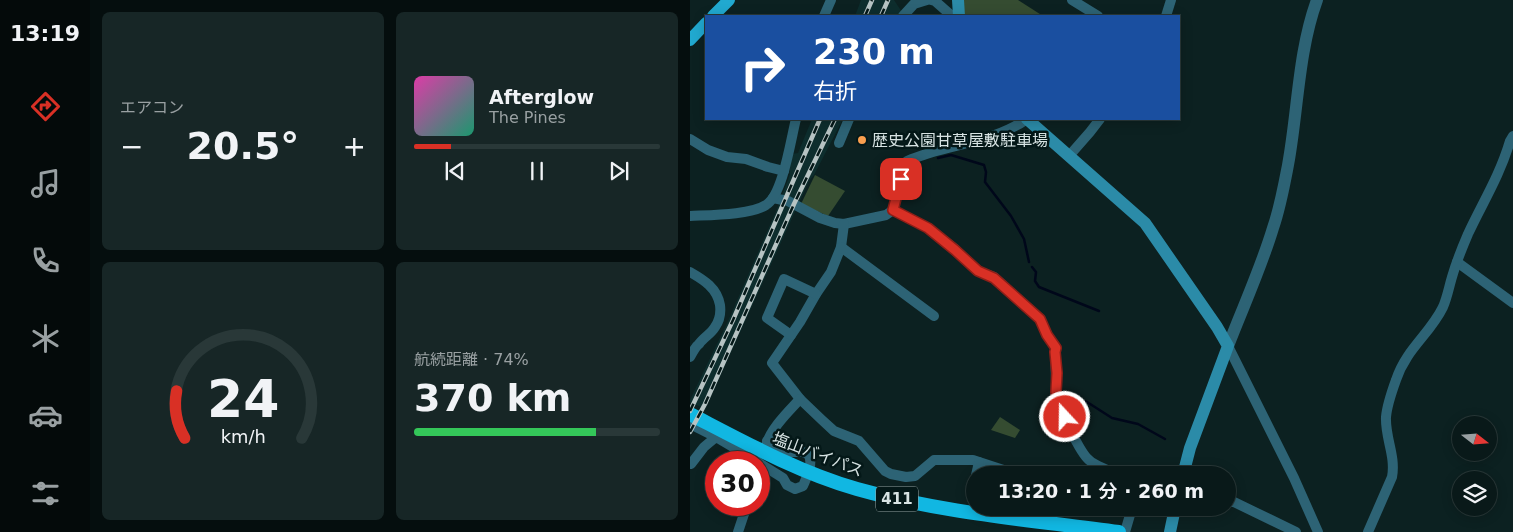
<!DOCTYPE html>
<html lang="ja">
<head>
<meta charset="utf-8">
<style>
  body { margin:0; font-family:"DejaVu Sans","Noto Sans JP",sans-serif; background:#172626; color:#f1f3f6; height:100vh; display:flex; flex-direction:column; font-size:19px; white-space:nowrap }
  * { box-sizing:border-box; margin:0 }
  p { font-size:16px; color:#99a0a2 }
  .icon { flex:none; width:28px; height:28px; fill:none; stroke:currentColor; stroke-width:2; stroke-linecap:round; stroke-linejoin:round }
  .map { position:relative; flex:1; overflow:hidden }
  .panel { display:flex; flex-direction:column; gap:12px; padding:12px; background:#050e0e; width:600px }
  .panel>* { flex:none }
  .hud { position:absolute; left:15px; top:15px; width:475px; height:105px; border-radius:0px; box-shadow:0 2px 12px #0003,0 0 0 1px #293838; background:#1a4fa0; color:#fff; overflow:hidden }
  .needle { width:32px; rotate:107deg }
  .tools { position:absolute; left:762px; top:416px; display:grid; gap:10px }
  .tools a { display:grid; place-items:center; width:45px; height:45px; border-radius:50%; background:#091919; box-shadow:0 2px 12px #0003,0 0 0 1px #293838; font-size:25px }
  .speed { position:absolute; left:15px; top:451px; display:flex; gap:10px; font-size:25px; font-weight:700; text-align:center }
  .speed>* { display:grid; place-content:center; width:65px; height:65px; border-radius:50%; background:#091919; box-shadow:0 2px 12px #0003,0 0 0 1px #293838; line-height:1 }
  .speed .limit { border:8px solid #d22; background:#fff; color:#111 }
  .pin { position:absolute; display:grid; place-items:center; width:42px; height:42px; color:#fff; margin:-21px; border-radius:10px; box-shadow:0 2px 8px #0006 }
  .me { position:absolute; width:55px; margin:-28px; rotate:339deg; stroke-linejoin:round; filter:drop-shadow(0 0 4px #0008) }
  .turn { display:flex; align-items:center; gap:18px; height:105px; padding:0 25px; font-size:22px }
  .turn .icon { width:65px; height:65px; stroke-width:2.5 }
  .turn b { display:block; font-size:35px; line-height:42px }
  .big { font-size:38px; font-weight:600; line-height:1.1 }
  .panel .card { flex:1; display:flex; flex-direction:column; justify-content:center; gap:8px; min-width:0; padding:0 18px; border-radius:8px; background:#172626 }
  .panel .dial { align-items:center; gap:0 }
  .dial svg { height:130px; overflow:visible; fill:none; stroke:#293838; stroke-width:7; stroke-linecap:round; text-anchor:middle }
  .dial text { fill:#f1f3f6; stroke:none }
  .song { display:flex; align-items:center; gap:15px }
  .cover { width:60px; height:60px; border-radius:8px; background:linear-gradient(135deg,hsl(320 70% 55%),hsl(160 70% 35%)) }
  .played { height:5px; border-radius:2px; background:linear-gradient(90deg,#d93025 15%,#293838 15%) }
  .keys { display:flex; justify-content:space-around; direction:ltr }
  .heat { display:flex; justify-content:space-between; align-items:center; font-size:28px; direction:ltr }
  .charge { height:8px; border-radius:4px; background:linear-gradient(90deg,#34c759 74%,#293838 0) }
  .panel .tiles { flex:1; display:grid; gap:12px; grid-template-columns:repeat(2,1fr) }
  .trip { position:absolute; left:276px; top:466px; width:270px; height:50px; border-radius:25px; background:#091919; box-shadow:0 2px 12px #0003,0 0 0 1px #293838; font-weight:600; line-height:50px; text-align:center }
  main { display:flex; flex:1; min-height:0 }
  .tab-bar { display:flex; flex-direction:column; width:90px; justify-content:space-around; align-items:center; background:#040a0a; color:#99a0a2 }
  .tab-bar .icon { width:35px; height:35px }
  .tab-bar .current { color:#d93025 }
  .tab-bar b { font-size:22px; color:#f1f3f6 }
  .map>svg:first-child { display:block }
  .built { fill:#0d2d2d }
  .green { fill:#354c31 }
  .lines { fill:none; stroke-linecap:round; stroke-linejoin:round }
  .stream { stroke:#00071a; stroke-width:2.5 }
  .minor { stroke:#2d6375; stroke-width:10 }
  .tertiary { stroke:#2d6375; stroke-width:12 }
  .secondary { stroke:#2b8ba8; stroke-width:12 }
  .primary { stroke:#21a9d0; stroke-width:12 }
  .trunk { stroke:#11b7e2; stroke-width:14 }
  .rail-casing { stroke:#b6c3c3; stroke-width:4.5 }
  .rail { stroke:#041818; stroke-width:2.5; stroke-dasharray:8; stroke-linecap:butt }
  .route-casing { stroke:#8d1f18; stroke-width:12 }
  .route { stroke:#d93025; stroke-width:9 }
  .poi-dot { fill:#fa9f4f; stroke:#041818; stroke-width:2 }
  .labels { text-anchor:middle; stroke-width:5; stroke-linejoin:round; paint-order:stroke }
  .shield { fill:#041818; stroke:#98a6a6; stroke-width:1 }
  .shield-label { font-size:15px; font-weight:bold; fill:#d7e3e3 }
  .poi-label { font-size:16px; fill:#d7e3e3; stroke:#041818; text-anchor:start }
  .street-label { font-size:16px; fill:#d7e3e3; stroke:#041818 }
</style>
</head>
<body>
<main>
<nav class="tab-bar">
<b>13:19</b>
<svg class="icon current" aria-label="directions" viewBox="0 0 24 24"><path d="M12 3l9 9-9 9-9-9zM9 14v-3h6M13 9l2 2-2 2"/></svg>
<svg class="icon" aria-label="music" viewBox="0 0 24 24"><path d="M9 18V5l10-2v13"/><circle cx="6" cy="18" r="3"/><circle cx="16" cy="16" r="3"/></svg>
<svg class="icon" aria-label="phone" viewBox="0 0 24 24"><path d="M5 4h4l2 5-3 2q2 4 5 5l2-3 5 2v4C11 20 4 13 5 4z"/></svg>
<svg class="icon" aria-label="climate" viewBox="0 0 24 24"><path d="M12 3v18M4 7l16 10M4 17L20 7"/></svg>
<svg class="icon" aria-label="car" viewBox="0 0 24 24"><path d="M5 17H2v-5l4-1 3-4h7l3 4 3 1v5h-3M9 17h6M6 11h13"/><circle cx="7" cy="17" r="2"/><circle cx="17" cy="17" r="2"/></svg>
<svg class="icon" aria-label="filters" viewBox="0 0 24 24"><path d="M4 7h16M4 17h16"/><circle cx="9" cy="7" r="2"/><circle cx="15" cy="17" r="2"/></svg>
</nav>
<section class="panel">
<div class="tiles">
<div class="card"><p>エアコン</p>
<div class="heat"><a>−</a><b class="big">20.5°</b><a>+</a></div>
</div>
<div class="card">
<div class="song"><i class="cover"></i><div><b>Afterglow</b><p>The Pines</p></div></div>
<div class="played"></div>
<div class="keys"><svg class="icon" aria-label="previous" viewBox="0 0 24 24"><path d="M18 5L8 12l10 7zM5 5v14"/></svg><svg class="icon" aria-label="pause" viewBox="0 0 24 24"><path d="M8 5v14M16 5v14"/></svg><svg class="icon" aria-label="next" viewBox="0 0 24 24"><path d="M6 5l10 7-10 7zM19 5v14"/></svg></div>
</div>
<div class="card dial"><svg viewBox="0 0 100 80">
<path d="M14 69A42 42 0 1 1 86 69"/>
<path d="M14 69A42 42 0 0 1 9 40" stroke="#d93025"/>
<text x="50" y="56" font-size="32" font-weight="700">24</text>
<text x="50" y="72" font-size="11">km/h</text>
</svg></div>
<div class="card"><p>航続距離 · 74%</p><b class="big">370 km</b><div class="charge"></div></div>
</div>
</section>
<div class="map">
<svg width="823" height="532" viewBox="0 0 823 532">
  <rect width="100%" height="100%" fill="#0c2121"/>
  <g class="built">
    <polygon points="171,0 204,0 212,12 209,16 165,16"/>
    <polygon points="122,119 153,119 124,175 119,181 15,409 0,402 0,400 39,319 87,209 100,174 99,168 102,154 108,153"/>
  </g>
  <g class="green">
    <polygon points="269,0 328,0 353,16 270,16"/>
    <polygon points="125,175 155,191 138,216 111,204"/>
    <polygon points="310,417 330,430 325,438 301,430"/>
  </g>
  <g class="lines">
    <g class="stream">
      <polyline points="248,158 261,155 294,165 296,172 295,182 321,216 334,239 339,262"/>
      <polyline points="342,267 346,272 345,281 349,287 409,311"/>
      <polyline points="373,392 386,400 397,402 422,418 448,424 475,439"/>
    </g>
    <g class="minor">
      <polyline points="241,0 245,1 262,16"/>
      <polyline points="382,0 408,16"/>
      <polyline points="134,16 141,0"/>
      <polyline points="213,16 224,4 237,0"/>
      <polyline points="476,16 481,0"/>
      <polyline points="0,139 18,150 37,157 56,159 78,167 94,171"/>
      <polyline points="149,143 159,119"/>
      <polyline points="379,156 400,132 410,119"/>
      <path d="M83,198L98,201L130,218L145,223L154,224L196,215L203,210L217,161C257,143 299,145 337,119"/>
      <path d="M203,210L238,228L265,249L288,271L304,277L350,319L357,335L366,348C365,354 366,392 367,398C370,410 390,453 399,460C405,466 418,469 426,475"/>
      <path d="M0,216C19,215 61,215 76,205C93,195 101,138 106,119"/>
      <polyline points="154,224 151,247 141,272 126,294 110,322 82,363 110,399 132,420 144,431 169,441 195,471 201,474 216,477 225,476 244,460 283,460 329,475"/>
      <polyline points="151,247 244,316"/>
      <polyline points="767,262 823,303"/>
      <path d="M0,272C14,280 27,288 30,305C31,313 30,320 25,327C21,334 14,337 9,344C5,347 3,352 0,357"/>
      <polyline points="101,335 77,318 94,279 126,294"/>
      <polyline points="538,346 604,478 628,532"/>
      <polyline points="0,424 26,437"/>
      <path d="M76,446C80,429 99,411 110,399"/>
      <path d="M69,463L93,478L97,485L105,489L113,486C117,476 123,465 119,455L113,452H100L77,441"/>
      <polyline points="1,464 14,447 26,437 68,462"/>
      <polyline points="286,475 289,462"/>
      <polyline points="538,502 544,502 606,532"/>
      <polyline points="48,532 57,505"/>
      <polyline points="435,532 442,508"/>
      <path d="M678,532L702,477C706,456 695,438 696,417C697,405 702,391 706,380C716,349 740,334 753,307C757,298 759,287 762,277C766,263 772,248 778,234C793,202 810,175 820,141L823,136"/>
    </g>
    <path class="tertiary" d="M538,346C553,307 571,268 583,228C590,208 594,186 598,165C608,111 608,52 627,0"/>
    <g class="secondary">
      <polyline points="268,0 269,16"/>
      <polyline points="337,119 455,223 527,327 538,346 500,448 493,475"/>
      <polyline points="480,532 485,508"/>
    </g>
    <g class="primary">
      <polyline points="23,16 39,0"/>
      <polyline points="0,40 16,23"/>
    </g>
    <path class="trunk" d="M0,414C54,442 108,472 167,489C252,513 342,520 429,532"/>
    <defs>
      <g id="rail">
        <polyline points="175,16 182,0"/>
        <polyline points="191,16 198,0"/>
        <polyline points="0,411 43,320 130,119"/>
        <polyline points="0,432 15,404 104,204 145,119"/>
      </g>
    </defs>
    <use href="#rail" class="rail-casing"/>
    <use href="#rail" class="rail"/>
  </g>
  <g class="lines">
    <defs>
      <polyline id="route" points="211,179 203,210 238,228 265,250 288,271 304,278 350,319 357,335 366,348 365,352 367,373 366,392 368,401 375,417"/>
    </defs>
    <use href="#route" class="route-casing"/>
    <use href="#route" class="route"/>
  </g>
  <circle class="poi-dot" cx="172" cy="140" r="5"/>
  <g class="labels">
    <rect class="shield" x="186" y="486.5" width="42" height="25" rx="4"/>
    <g class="shield-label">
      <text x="207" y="504">411</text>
    </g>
    <g class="poi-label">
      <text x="182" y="146">歴史公園甘草屋敷駐車場</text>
    </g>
    <g class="street-label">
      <text transform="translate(128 454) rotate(21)" y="6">塩山バイパス</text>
    </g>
  </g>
</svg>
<div class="tools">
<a><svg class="needle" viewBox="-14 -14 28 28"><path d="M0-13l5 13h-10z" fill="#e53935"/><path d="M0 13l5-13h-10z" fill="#99a0a2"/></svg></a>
<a><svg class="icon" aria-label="layers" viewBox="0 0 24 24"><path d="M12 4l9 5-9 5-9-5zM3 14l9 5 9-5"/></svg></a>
</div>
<div class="speed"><div class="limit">30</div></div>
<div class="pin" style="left:211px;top:179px;background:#d93025"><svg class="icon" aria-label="arrive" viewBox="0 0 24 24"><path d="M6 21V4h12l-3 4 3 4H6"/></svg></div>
<svg class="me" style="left:375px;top:417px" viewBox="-20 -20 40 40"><circle r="17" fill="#d93025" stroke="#fff" stroke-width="3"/><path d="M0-11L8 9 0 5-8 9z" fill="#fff"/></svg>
<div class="trip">13:20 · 1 分 · 260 m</div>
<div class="hud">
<div class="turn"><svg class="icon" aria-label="right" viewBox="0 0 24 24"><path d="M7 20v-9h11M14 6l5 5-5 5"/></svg><div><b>230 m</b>右折</div></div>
</div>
</div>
</main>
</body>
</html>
